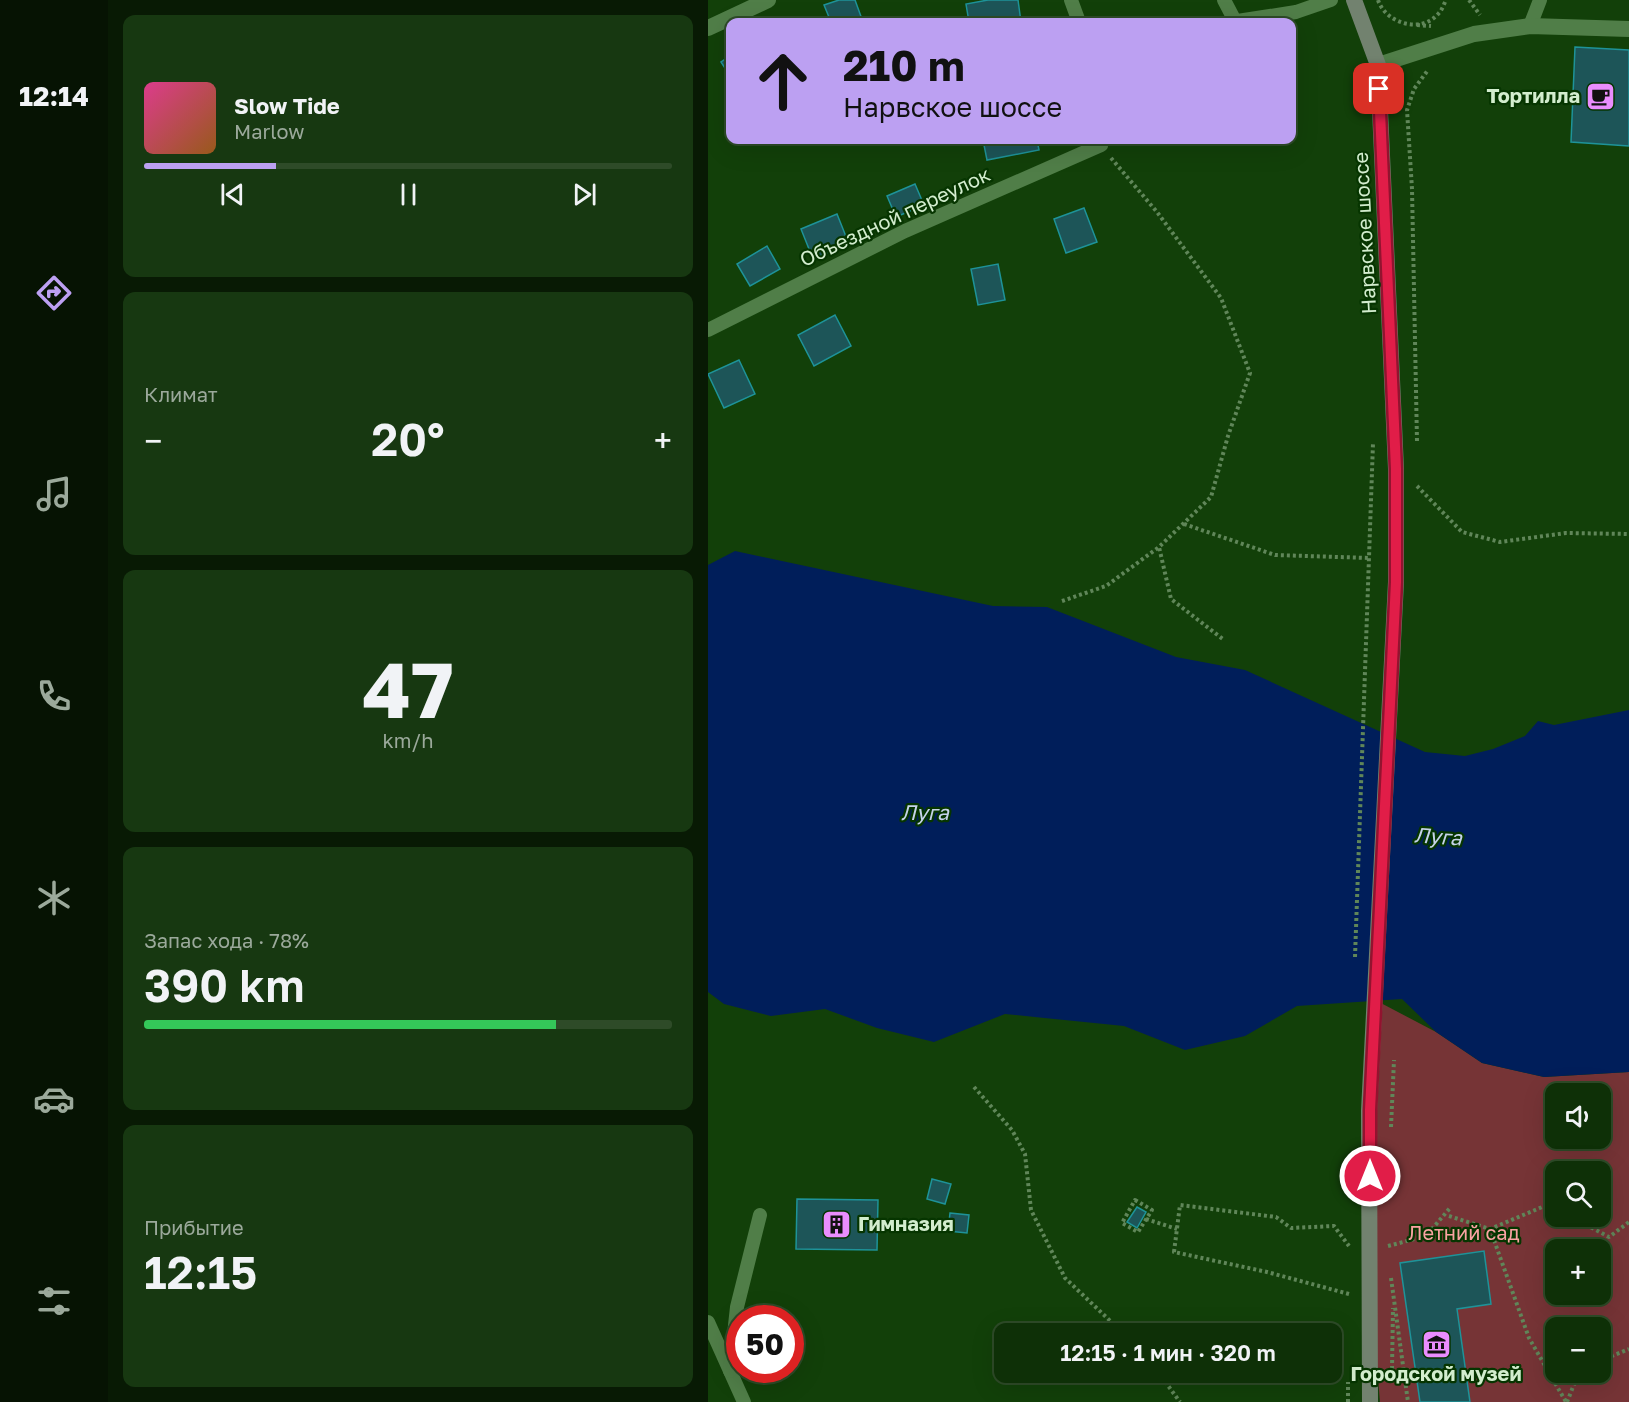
<!DOCTYPE html>
<html lang="ru">
<head>
<meta charset="utf-8">
<style>
  body { margin:0; font-family:"Golos Text",sans-serif; background:#173811; color:#f1f3f6; height:100vh; display:flex; flex-direction:column; font-size:22px; white-space:nowrap }
  * { box-sizing:border-box; margin:0 }
  p { font-size:20px; color:#9ba99b }
  .icon { flex:none; width:33px; height:33px; fill:none; stroke:currentColor; stroke-width:2; stroke-linecap:round; stroke-linejoin:round }
  .map { position:relative; flex:1; overflow:hidden }
  .sheet { display:flex; flex-direction:column; gap:15px; padding:15px; background:#081a04; width:600px }
  .sheet>* { flex:none }
  .guide { position:absolute; left:18px; top:18px; width:570px; height:126px; border-radius:12px; box-shadow:0 6px 24px #0002,0 0 0 2px #2e4b28; background:#bca0f2; color:#111; overflow:hidden }
  .controls { position:absolute; left:837px; top:1083px; display:grid; gap:12px }
  .controls a { display:grid; place-items:center; width:66px; height:66px; border-radius:12px; background:#0e3007; box-shadow:0 6px 24px #0002,0 0 0 2px #2e4b28; font-size:30px }
  .speed { position:absolute; left:18px; top:1305px; display:flex; gap:12px; font-size:30px; font-weight:700; text-align:center }
  .speed>* { display:grid; place-content:center; width:78px; height:78px; border-radius:50%; background:#0e3007; box-shadow:0 6px 24px #0002,0 0 0 2px #2e4b28; line-height:1 }
  .speed .limit { border:9px solid #d22; background:#fff; color:#111 }
  .pin { position:absolute; display:grid; place-items:center; width:51px; height:51px; color:#fff; margin:-26px; border-radius:12px; box-shadow:0 3px 9px #0006 }
  .me { position:absolute; width:66px; margin:-33px; rotate:0deg; stroke-linejoin:round; filter:drop-shadow(0 0 4px #0008) }
  .turn { display:flex; align-items:center; gap:21px; height:126px; padding:0 18px; font-size:27px }
  .turn .icon { width:78px; height:78px; stroke-width:2.5 }
  .turn b { display:block; font-size:42px; line-height:51px }
  .big { font-size:45px; font-weight:600; line-height:1.1 }
  .sheet .tile { flex:1; display:flex; flex-direction:column; justify-content:center; gap:9px; min-width:0; padding:0 21px; border-radius:12px; background:#173811 }
  .sheet .dial { align-items:center; gap:0 }
  .dial b { font-size:78px; line-height:1 }
  .song { display:flex; align-items:center; gap:18px }
  .cover { width:72px; height:72px; border-radius:9px; background:linear-gradient(135deg,hsl(330 70% 55%),hsl(30 70% 35%)) }
  .played { height:6px; border-radius:3px; background:linear-gradient(90deg,#bca0f2 25%,#2e4b28 25%) }
  .keys { display:flex; justify-content:space-around; direction:ltr }
  .heat { display:flex; justify-content:space-between; align-items:center; font-size:33px; direction:ltr }
  .charge { height:9px; border-radius:4px; background:linear-gradient(90deg,#34c759 78%,#2e4b28 0) }
  .trip { position:absolute; left:286px; top:1323px; width:348px; height:60px; border-radius:12px; background:#0e3007; box-shadow:0 6px 24px #0002,0 0 0 2px #2e4b28; font-weight:600; line-height:60px; text-align:center }
  main { display:flex; flex:1; min-height:0 }
  .tab-bar { display:flex; flex-direction:column; width:108px; justify-content:space-around; align-items:center; background:#061303; color:#9ba99b }
  .tab-bar .icon { width:42px; height:42px }
  .tab-bar .on { color:#bca0f2 }
  .tab-bar b { font-size:27px; color:#f1f3f6 }
  .map>svg:first-child { display:block }
  .green { fill:#763436; fill-rule:evenodd }
  .water { fill:#001e5a }
  .building { fill:#1d5558; stroke:#1e9399; stroke-width:1.5 }
  .lines { fill:none; stroke-linecap:round; stroke-linejoin:round }
  .path { stroke:#608659; stroke-width:4; stroke-dasharray:3 3; stroke-linecap:butt }
  .service { stroke:#507e48; stroke-width:14 }
  .minor { stroke:#507e48; stroke-width:16 }
  .secondary { stroke:#72826f; stroke-width:16 }
  .route-casing { stroke:#92132f; stroke-width:15 }
  .route { stroke:#e11d48; stroke-width:10 }
  .labels { text-anchor:middle; stroke-width:4.5; stroke-linejoin:round; paint-order:stroke }
  .poi-label { font-size:20px; font-weight:bold; fill:#d3edce; stroke:#063500; text-anchor:end }
  .street-label { font-size:20px; fill:#d3edce; stroke:#063500 }
  .park-label { font-size:20px; fill:#faa3a2; stroke:#063500 }
  .water-label { font-size:21px; font-style:italic; fill:#c6d3ea; stroke:#063500 }
</style>
</head>
<body>
<main>
<nav class="tab-bar">
<b>12:14</b>
<svg class="icon on" aria-label="directions" viewBox="0 0 24 24"><path d="M12 3l9 9-9 9-9-9zM9 14v-3h6M13 9l2 2-2 2"/></svg>
<svg class="icon" aria-label="music" viewBox="0 0 24 24"><path d="M9 18V5l10-2v13"/><circle cx="6" cy="18" r="3"/><circle cx="16" cy="16" r="3"/></svg>
<svg class="icon" aria-label="phone" viewBox="0 0 24 24"><path d="M5 4h4l2 5-3 2q2 4 5 5l2-3 5 2v4C11 20 4 13 5 4z"/></svg>
<svg class="icon" aria-label="climate" viewBox="0 0 24 24"><path d="M12 3v18M4 7l16 10M4 17L20 7"/></svg>
<svg class="icon" aria-label="car" viewBox="0 0 24 24"><path d="M5 17H2v-5l4-1 3-4h7l3 4 3 1v5h-3M9 17h6M6 11h13"/><circle cx="7" cy="17" r="2"/><circle cx="17" cy="17" r="2"/></svg>
<svg class="icon" aria-label="filters" viewBox="0 0 24 24"><path d="M4 7h16M4 17h16"/><circle cx="9" cy="7" r="2"/><circle cx="15" cy="17" r="2"/></svg>
</nav>
<section class="sheet">
<div class="tile">
<div class="song"><i class="cover"></i><div><b>Slow Tide</b><p>Marlow</p></div></div>
<div class="played"></div>
<div class="keys"><svg class="icon" aria-label="previous" viewBox="0 0 24 24"><path d="M18 5L8 12l10 7zM5 5v14"/></svg><svg class="icon" aria-label="pause" viewBox="0 0 24 24"><path d="M8 5v14M16 5v14"/></svg><svg class="icon" aria-label="next" viewBox="0 0 24 24"><path d="M6 5l10 7-10 7zM19 5v14"/></svg></div>
</div>
<div class="tile"><p>Климат</p>
<div class="heat"><a>−</a><b class="big">20°</b><a>+</a></div>
</div>
<div class="tile dial"><b>47</b><p>km/h</p></div>
<div class="tile"><p>Запас хода · 78%</p><b class="big">390 km</b><div class="charge"></div></div>
<div class="tile"><p>Прибытие</p><b class="big">12:15</b></div>
</section>
<div class="map">
<svg width="921" height="1402" viewBox="0 0 921 1402">
  <rect width="100%" height="100%" fill="#124009"/>
  <path class="green" d="M669,1001L728,1032L774,1063L836,1077L921,1072V1402H672L662,1286ZM848,1094H892V1138H848ZM848,1172H892V1216H848ZM848,1250H892V1294H848ZM848,1328H892V1372H848Z"/>
  <polygon class="water" points="27,551 285,606 339,607 468,657 537,670 717,752 757,756 785,749 817,736 830,721 846,725 921,710 921,1072 836,1077 774,1063 728,1032 694,999 589,1006 537,1036 477,1050 416,1026 297,1014 226,1042 169,1028 117,1009 63,1016 16,1004 0,992 0,565"/>
  <g class="building">
    <polygon points="131,0 147,0 155,22 123,22 116,5"/>
    <polygon points="280,0 310,0 313,22 261,22 258,4"/>
    <polygon points="867,47 921,50 921,146 863,142"/>
    <polygon points="22,56 22,76 13,62"/>
    <polygon points="275,140 329,140 331,150 279,160"/>
    <polygon points="207,184 216,205 188,217 179,196"/>
    <polygon points="376,208 389,242 358,253 346,219"/>
    <polygon points="129,214 141,244 105,259 93,229"/>
    <polygon points="59,246 72,269 42,286 29,264"/>
    <polygon points="290,264 297,300 270,305 263,269"/>
    <polygon points="127,315 143,346 106,366 90,335"/>
    <polygon points="31,360 47,394 16,408 0,374"/>
    <polygon points="224,1179 243,1184 237,1204 219,1199"/>
    <polygon points="89,1199 170,1200 169,1250 88,1249"/>
    <polygon points="429,1207 438,1212 429,1228 419,1222"/>
    <polygon points="242,1213 261,1215 259,1233 240,1231"/>
    <polygon points="776,1251 783,1304 749,1309 762,1402 712,1402 692,1263"/>
  </g>
  <g class="lines">
    <g class="path">
      <path d="M670,0C678,24 714,34 731,13C734,10 736,4 738,0"/>
      <polyline points="761,0 772,15"/>
      <polyline points="709,25 723,26"/>
      <polyline points="403,158 449,212 513,298 542,373 520,436 503,497 451,547 463,599 516,640"/>
      <polyline points="709,441 704,189 699,110 706,89 720,70"/>
      <polyline points="709,486 754,532 792,542 858,533 921,534"/>
      <polyline points="476,524 567,555 662,558"/>
      <polyline points="354,601 398,586 451,547"/>
      <polyline points="647,957 665,443"/>
      <polyline points="266,1087 304,1130 317,1154 323,1210 357,1278 416,1334"/>
      <polyline points="683,1127 686,1060"/>
      <polygon points="427,1200 444,1210 430,1232 414,1223"/>
      <polyline points="741,1216 782,1229 839,1205 848,1209"/>
      <polyline points="862,1216 901,1237 921,1222"/>
      <polyline points="438,1219 469,1229"/>
      <polyline points="782,1229 821,1338 858,1402"/>
      <polyline points="680,1246 718,1236 742,1208"/>
      <polyline points="683,1278 700,1402"/>
      <polyline points="641,1294 559,1272 466,1252 472,1205 568,1217 583,1228 626,1226 641,1246"/>
      <polyline points="892,1361 921,1349"/>
      <polyline points="684,1369 685,1308"/>
      <polyline points="450,1372 472,1402"/>
      <polyline points="640,1402 640,1382"/>
      <polyline points="859,1402 871,1372"/>
    </g>
    <g class="service">
      <polyline points="363,0 371,22"/>
      <polyline points="516,0 527,21"/>
      <polyline points="523,22 588,12 623,0"/>
      <polyline points="822,26 832,0"/>
      <polyline points="0,330 197,231 393,145 392,140"/>
      <polyline points="0,1322 36,1402"/>
      <polyline points="22,1371 29,1307 52,1215"/>
    </g>
    <g class="minor">
      <polyline points="0,28 60,0"/>
      <polyline points="670,65 766,34 822,26 921,29"/>
    </g>
    <polyline class="secondary" points="646,0 670,65 688,469 688,582 661,1111 662,1402"/>
  </g>
  <g class="lines">
    <defs>
      <polyline id="route" points="662,1176 662,1110 688,582 688,469 671,89"/>
    </defs>
    <use href="#route" class="route-casing"/>
    <use href="#route" class="route"/>
  </g>
  <defs>
    <symbol id="cafe-square" viewBox="-11 -11 22 22"><rect x="-9" y="-9" width="18" height="18" rx="4" fill="#ea8dfd" stroke="#063500"/><path d="M-5.5-4.5H6V0H3Q3 3.5 0 3.5H-2.5Q-5.5 3.5-5.5 0ZM3-3.2v2h1.7v-2ZM-6 4.5H4V6H-6Z" fill="#111"/></symbol>
    <symbol id="building-square" viewBox="-11 -11 22 22"><rect x="-9" y="-9" width="18" height="18" rx="4" fill="#ea8dfd" stroke="#063500"/><path d="M-4-6H4V6H1V3H-1V6H-4ZM-2.5-4.3h1.7v1.8h-1.7ZM.8-4.3h1.7v1.8H.8ZM-2.5-1h1.7V.8h-1.7ZM.8-1h1.7V.8H.8Z" fill="#111"/></symbol>
    <symbol id="museum-square" viewBox="-11 -11 22 22"><rect x="-9" y="-9" width="18" height="18" rx="4" fill="#ea8dfd" stroke="#063500"/><path d="M0-6L6-3V-2H-6V-3ZM-5-1h2V3h-2ZM-1-1h2V3h-2ZM3-1h2V3H3ZM-6 4H6V6H-6Z" fill="#111"/></symbol>
  </defs>
  <g fill-rule="evenodd">
    <use href="#cafe-square" x="876" y="80" width="33" height="33"/>
    <use href="#building-square" x="112" y="1208" width="33" height="33"/>
    <use href="#museum-square" x="712" y="1328" width="33" height="33"/>
  </g>
  <g class="labels">
    <g class="poi-label">
      <text x="872" y="103">Тортилла</text>
      <text x="150" y="1231" text-anchor="start">Гимназия</text>
      <text x="728" y="1381" text-anchor="middle">Городской музей</text>
    </g>
    <g class="street-label">
      <text transform="translate(187 217) rotate(-25)" y="7">Объездной переулок</text>
      <text transform="translate(657 233) rotate(-93)" y="7">Нарвское шоссе</text>
    </g>
    <g class="park-label">
      <text x="756" y="1240">Летний сад</text>
    </g>
    <g class="water-label">
      <text x="217" y="820">Луга</text>
      <text transform="translate(730 837) rotate(4)" y="7">Луга</text>
    </g>
  </g>
</svg>
<div class="controls">
<a><svg class="icon" aria-label="sound" viewBox="0 0 24 24"><path d="M4 9h4l5-4v14l-5-4H4zM17 9q2 3 0 6"/></svg></a>
<a><svg class="icon" aria-label="search" viewBox="0 0 24 24"><circle cx="10" cy="10" r="6"/><path d="M15 15l6 6"/></svg></a>
<a>+</a>
<a>−</a>
</div>
<div class="speed"><div class="limit">50</div></div>
<div class="pin" style="left:671px;top:89px;background:#d93025"><svg class="icon" aria-label="arrive" viewBox="0 0 24 24"><path d="M6 21V4h12l-3 4 3 4H6"/></svg></div>
<svg class="me" style="left:662px;top:1176px" viewBox="-20 -20 40 40"><circle r="17" fill="#e11d48" stroke="#fff" stroke-width="3"/><path d="M0-11L8 9 0 5-8 9z" fill="#fff"/></svg>
<div class="trip">12:15 · 1 мин · 320 m</div>
<div class="guide">
<div class="turn"><svg class="icon" aria-label="ahead" viewBox="0 0 24 24"><path d="M12 20V5M6 11l6-6 6 6"/></svg><div><b>210 m</b>Нарвское шоссе</div></div>
</div>
</div>
</main>
</body>
</html>
